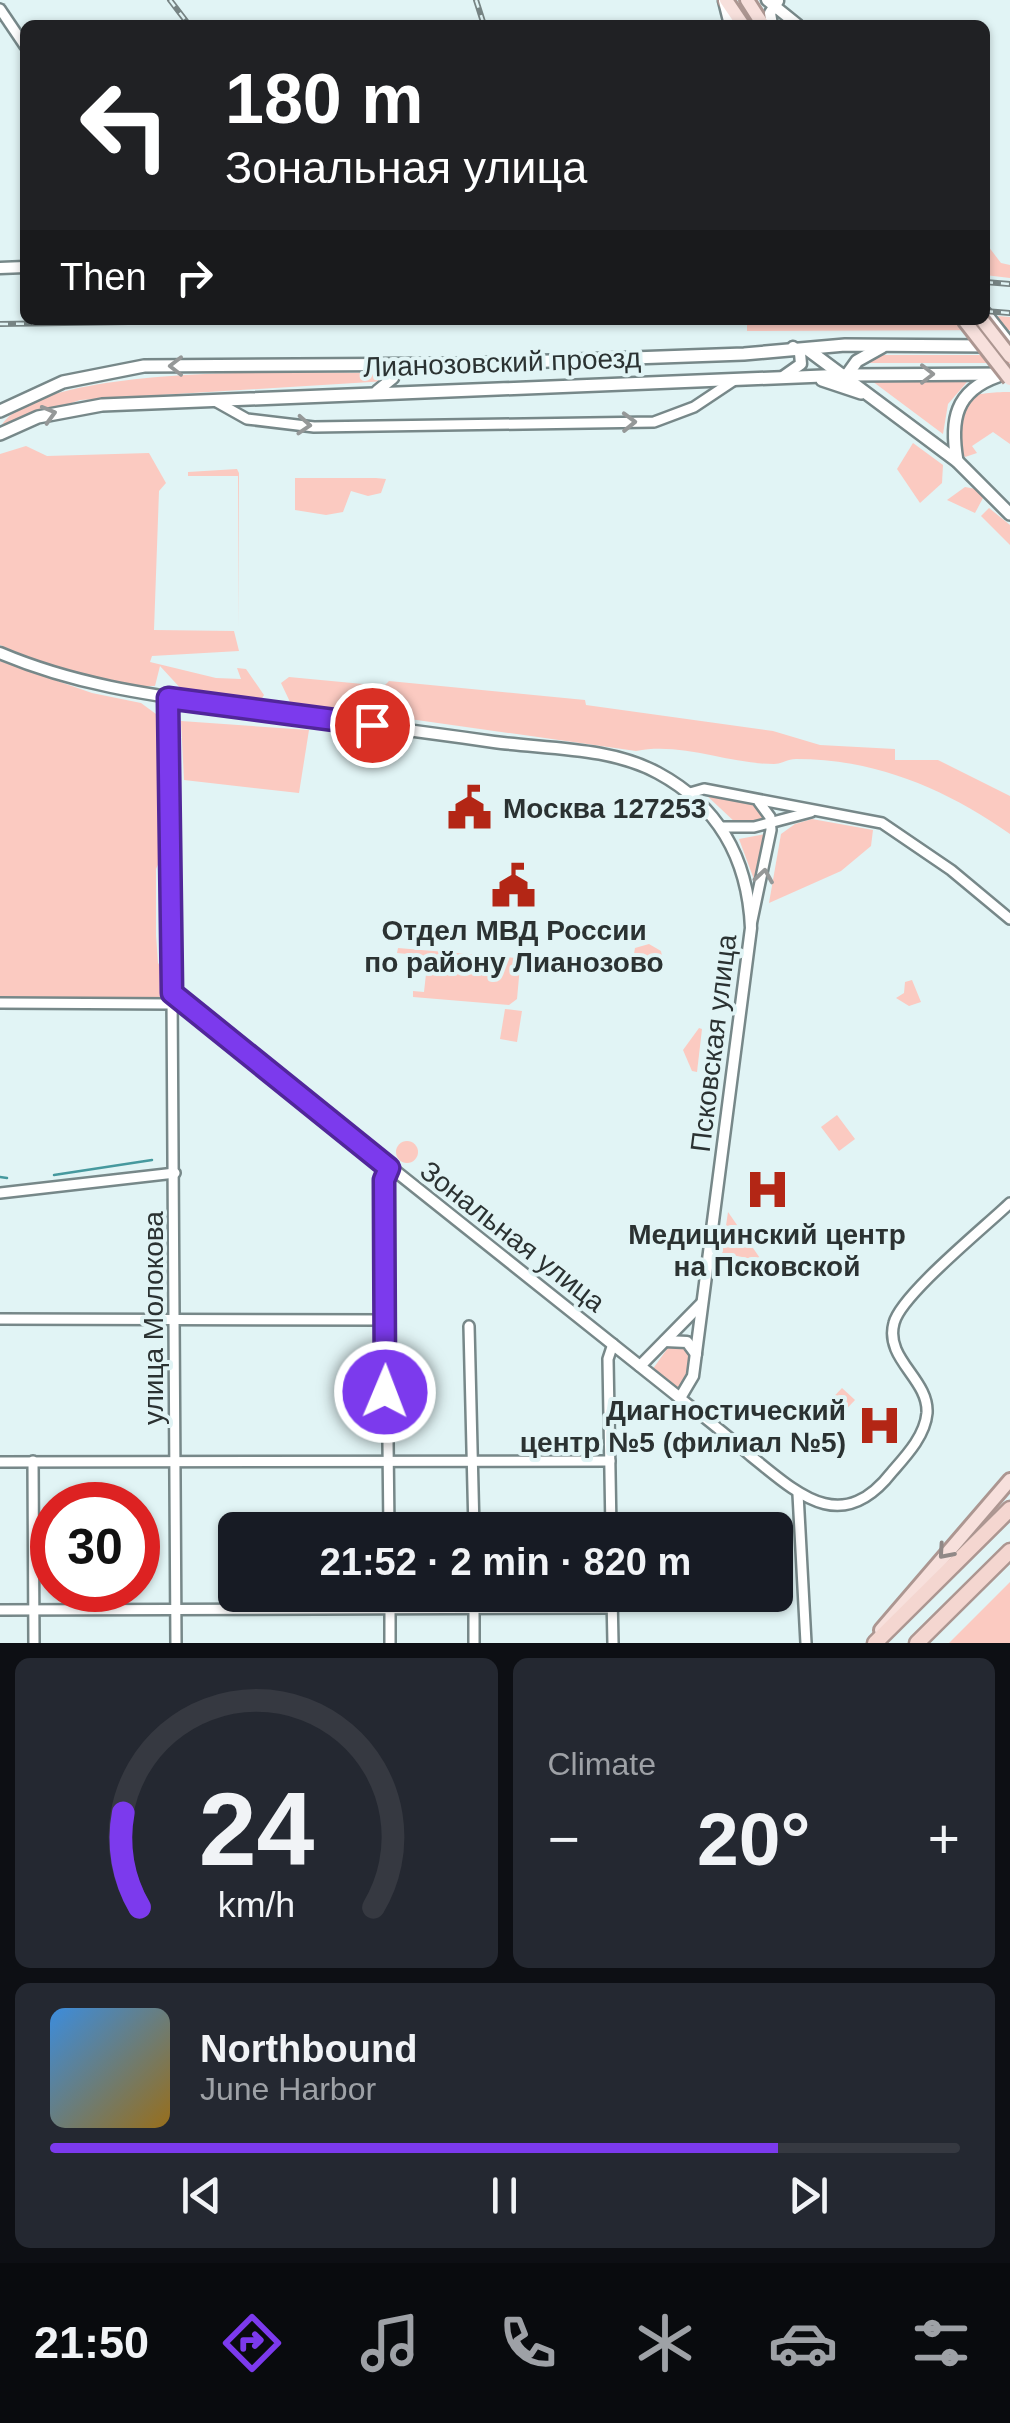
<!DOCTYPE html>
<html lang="en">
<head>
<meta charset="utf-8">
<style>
  body { margin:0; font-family:Arial,sans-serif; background:#242831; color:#f1f3f6; height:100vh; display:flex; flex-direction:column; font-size:38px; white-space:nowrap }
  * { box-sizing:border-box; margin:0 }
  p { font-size:32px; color:#9ea1a6 }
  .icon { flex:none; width:55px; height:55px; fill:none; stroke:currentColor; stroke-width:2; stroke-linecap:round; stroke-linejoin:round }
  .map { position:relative; height:1643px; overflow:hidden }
  .details { display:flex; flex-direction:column; gap:15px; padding:15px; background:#0d0f14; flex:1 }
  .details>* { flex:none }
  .guide { position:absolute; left:20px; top:20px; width:970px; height:305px; border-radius:15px; box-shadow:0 2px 8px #0004; background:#202124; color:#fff; overflow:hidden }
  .speed { position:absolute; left:30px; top:1482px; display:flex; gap:20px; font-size:50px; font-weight:700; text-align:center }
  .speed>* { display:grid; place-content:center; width:130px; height:130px; border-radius:50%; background:#171b24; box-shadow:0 2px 8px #0004; line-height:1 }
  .speed .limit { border:15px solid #d22; background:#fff; color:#111 }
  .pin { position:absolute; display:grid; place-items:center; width:85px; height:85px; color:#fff; margin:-42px; border:5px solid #fff; border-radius:50%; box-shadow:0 2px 10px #0007 }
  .me { position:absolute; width:110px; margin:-55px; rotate:1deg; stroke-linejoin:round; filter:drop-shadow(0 0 8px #0008) }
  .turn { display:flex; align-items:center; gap:35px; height:210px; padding:0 40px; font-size:45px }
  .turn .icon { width:130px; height:130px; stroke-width:2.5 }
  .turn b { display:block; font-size:70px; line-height:85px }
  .then { display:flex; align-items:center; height:95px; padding:0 40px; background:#0003; gap:20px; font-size:38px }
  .big { font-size:75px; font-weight:800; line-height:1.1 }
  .details .card { flex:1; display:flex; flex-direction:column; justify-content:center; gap:15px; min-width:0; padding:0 35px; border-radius:15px; background:#242831 }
  .details .dial { align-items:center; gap:0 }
  .dial svg { height:260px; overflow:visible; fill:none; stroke:#363941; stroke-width:7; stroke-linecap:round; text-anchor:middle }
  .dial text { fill:#f1f3f6; stroke:none }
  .song { display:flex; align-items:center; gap:30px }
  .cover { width:120px; height:120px; border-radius:15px; background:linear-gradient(135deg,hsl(210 70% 55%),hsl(40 70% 35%)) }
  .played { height:10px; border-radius:5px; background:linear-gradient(90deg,#7c3aed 80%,#363941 80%) }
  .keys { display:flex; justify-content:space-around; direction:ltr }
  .heat { display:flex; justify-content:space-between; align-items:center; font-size:55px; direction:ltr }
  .details .tiles { flex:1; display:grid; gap:15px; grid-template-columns:1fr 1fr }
  .card:last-child { grid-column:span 2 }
  .trip { position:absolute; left:218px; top:1512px; width:575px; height:100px; border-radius:15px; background:#171b24; box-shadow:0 2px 8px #0004; font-weight:800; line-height:100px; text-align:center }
  .dock { display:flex; height:160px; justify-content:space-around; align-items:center; background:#090b0e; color:#9ea1a6 }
  .dock .icon { width:70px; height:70px }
  .dock .on { color:#7c3aed }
  .dock b { font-size:45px; color:#f1f3f6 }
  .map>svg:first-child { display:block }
  .green { fill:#fbcac1 }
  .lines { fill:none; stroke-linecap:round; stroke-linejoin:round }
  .stream { stroke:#46999e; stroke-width:2.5 }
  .minor-casing { stroke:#778889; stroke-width:14 }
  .tertiary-casing { stroke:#778889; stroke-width:15 }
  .secondary-casing { stroke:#778889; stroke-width:16 }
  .primary-casing { stroke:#ac9691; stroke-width:18 }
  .trunk-casing { stroke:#ac9691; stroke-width:19 }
  .minor { stroke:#fff; stroke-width:9 }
  .tertiary { stroke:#fff; stroke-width:10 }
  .secondary { stroke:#fff; stroke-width:11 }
  .primary { stroke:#f7e0dc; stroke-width:12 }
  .trunk { stroke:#f4d6d0; stroke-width:14 }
  .rail-casing { stroke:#778484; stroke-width:6 }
  .rail { stroke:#e1f4f5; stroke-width:2.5; stroke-dasharray:8; stroke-linecap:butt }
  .primary-bridge-casing { stroke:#ac9691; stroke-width:18; stroke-linecap:butt }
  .primary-bridge { stroke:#f7e0dc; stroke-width:12 }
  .oneway { stroke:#959898 }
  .oneway2 { stroke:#918987 }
  .route-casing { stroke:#51269a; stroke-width:25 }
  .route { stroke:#7c3aed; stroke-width:18 }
  .labels { text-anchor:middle; stroke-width:8; stroke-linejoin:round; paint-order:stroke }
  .street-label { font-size:28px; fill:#2b3232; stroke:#e1f4f5 }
  .poi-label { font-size:28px; font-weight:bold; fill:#2b3232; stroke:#e1f4f5 }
</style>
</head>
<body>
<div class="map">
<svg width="1010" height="1643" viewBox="0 0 1010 1643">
  <rect width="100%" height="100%" fill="#e1f4f5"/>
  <g class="green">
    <polygon points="985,242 1001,263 1010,265 1010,278 985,275"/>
    <polygon points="985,315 1010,317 1010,330 747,331 747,320 985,320"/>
    <polygon points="877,355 1010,355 1010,363 860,363"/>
    <path d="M388,373L387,381L80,400L0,428C35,361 316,373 388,373Z"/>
    <polygon points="872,381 967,382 948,404 943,434"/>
    <path d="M1010,392V444L993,432L972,446L977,453L965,457C957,445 953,405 971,397C978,393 999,392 1010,392Z"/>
    <polygon points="913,443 943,465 942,483 920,503 897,469"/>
    <path d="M26,446L47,456L149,453L166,483L159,491L154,630L234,631L239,651L152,656L150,662L216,678L241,679L237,668L246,669L264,695L261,700L241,703L231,694L207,697L183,691L160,666L155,686C100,688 48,666 0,645V454Z"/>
    <polygon points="237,469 239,473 239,627 238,476 188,476 188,472"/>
    <polygon points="295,478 376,478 386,479 381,493 368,496 351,491 343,512 326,515 295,510"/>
    <polygon points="965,487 976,489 983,498 975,513 947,500"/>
    <polygon points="989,508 1010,525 1010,545 981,516"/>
    <polygon points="0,661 92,693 141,703 156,714 163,744 158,772 163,785 163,854 156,869 156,935 158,963 165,971 169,989 162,998 0,998"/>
    <path d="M289,677L384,686L389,681L585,700L586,705L773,731L820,745L895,749V760H938L1010,796V834C946,789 876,759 796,759C788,759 781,764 774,764C727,764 683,742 636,751L290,702L281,683Z"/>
    <polygon points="181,721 309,730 299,793 184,780"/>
    <polygon points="704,793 757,804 762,818 755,824 737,824"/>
    <polygon points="812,819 873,830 871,846 841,871 769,903 781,834 795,824"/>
    <polygon points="766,834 756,885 739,839"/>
    <polygon points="649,944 661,951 663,961 651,964 634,954 635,948"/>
    <polygon points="398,948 516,958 520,966 517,999 509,1005 413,997 413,991 424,992 428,956 397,953"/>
    <polygon points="912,980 921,1002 909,1006 896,998 904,993 905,982"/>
    <polygon points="505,1009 522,1011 517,1042 500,1039"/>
    <polygon points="699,1028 702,1029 697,1072 692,1071 683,1050"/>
    <polygon points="837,1115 855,1139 839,1151 821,1127"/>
    <circle cx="407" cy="1152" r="11"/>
    <polygon points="728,1212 762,1261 722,1253"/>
    <polygon points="670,1345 685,1345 693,1356 681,1389 675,1390 652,1370"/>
    <polygon points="842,1388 855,1400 835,1421 822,1409"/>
    <polygon points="1010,1582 1010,1643 949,1643"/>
  </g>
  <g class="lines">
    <g class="stream">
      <polyline points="54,1175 152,1160"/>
      <polyline points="0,1177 7,1178"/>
    </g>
    <defs>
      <g id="minor">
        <polyline points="0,9 25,46"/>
        <polyline points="215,401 247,419 314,427 654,422 694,407 733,381"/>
        <polyline points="690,793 704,789 882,823 951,870 1010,919"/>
        <polyline points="722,827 754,827 811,812"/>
        <polyline points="751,925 771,830 770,817 759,802"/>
        <polyline points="172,993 176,1643"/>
        <polyline points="0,1003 172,1004"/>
        <polyline points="0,1193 175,1173"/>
        <polyline points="0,1319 386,1320"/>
        <polyline points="469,1326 474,1530"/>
        <path d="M680,1398C704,1417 728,1436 751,1456C799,1495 842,1536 892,1472C906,1456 925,1436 927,1413C929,1379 884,1359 894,1323C901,1295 985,1227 1010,1203"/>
        <polyline points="33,1461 34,1643"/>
        <polyline points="0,1462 610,1461"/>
        <polyline points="798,1494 806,1643"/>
        <polyline points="389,1530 385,1180 389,1167"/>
        <polyline points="611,1530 608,1359 613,1344"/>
        <polyline points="612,1595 613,1643"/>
        <polyline points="0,1610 612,1608"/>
        <polyline points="390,1643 390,1595"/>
        <polyline points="474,1643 474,1595"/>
      </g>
      <g id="tertiary">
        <polyline points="767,0 798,25"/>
        <polyline points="724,1 730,25"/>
        <polyline points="772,25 770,13 778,1"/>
        <polyline points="0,268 25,267"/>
        <polyline points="985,312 1010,344"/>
        <polyline points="784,376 801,364 800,353 793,347"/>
        <polyline points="377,391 393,378 391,369 382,365"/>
        <path d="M0,653C80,687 159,696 244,708C328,719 411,730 494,742C546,749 611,747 658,773C719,806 748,860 751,928L693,1376L680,1398L172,993L168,698"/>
        <polyline points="665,1341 687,1342 696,1354"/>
        <polyline points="640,1366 701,1304"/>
      </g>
      <g id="secondary">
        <polyline points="807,349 957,461 1010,514"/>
        <polyline points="847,375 857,361 882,347"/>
        <polyline points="822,380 861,393"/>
        <polyline points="0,411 63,382 144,366 468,364 744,354 845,345 992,346"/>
        <polyline points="0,434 38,417 102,405 847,375 1010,374"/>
        <path d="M957,461C950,420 955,391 998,376"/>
      </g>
      <g id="primary">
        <polyline points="726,0 743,25"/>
        <polyline points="747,0 763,25"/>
        <polyline points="881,1630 1010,1480"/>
      </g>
      <g id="trunk">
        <polyline points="875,1643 1010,1509"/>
        <polyline points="917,1643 1010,1551"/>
      </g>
    </defs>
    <use href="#minor" class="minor-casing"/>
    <use href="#tertiary" class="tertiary-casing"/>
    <use href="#secondary" class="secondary-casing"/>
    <use href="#primary" class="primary-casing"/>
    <use href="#trunk" class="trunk-casing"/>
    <use href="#minor" class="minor"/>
    <use href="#tertiary" class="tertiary"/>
    <use href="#secondary" class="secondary"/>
    <use href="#primary" class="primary"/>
    <use href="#trunk" class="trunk"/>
    <defs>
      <g id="rail">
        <polyline points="170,0 189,25"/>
        <polyline points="476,0 484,25"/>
        <polyline points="985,282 1010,284"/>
        <polyline points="985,311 1010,313"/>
        <polyline points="0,324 260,320"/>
      </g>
    </defs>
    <use href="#rail" class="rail-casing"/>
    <use href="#rail" class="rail"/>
    <defs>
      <g id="primary-bridge">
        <polyline points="964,320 1010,379"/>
        <polyline points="982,320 1010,356"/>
      </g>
    </defs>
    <use href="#primary-bridge" class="primary-bridge-casing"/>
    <use href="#primary-bridge" class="primary-bridge"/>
  </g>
  <defs><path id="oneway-chevron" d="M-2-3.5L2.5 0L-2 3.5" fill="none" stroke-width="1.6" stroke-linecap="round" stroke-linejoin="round" transform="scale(2.5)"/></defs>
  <g class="oneway">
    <use href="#oneway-chevron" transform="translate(176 366) rotate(180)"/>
    <use href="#oneway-chevron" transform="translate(927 374)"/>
    <use href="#oneway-chevron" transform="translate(49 414) rotate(-16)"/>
    <use href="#oneway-chevron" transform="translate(629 422) rotate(-1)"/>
    <use href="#oneway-chevron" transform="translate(304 425) rotate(4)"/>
    <use href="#oneway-chevron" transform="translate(764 876) rotate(-81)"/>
  </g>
  <use class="oneway2" href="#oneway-chevron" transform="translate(945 1552) rotate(131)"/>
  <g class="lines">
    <defs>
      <polyline id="route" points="372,725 168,698 172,993 389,1168 384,1180 385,1392"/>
    </defs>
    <use href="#route" class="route-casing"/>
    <use href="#route" class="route"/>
  </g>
  <defs>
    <symbol id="civic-bare" viewBox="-9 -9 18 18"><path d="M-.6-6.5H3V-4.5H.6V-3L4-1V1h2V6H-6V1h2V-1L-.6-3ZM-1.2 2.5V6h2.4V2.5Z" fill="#b32615" stroke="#e1f4f5" stroke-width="2.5" paint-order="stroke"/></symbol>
    <symbol id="hospital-bare" viewBox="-9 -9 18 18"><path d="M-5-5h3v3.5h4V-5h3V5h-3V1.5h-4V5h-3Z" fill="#b32615" stroke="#e1f4f5" stroke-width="2.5" paint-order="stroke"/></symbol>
  </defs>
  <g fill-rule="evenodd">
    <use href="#civic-bare" x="438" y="776" width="63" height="63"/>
    <use href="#civic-bare" x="482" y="854" width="63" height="63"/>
    <use href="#hospital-bare" x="736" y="1158" width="63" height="63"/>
    <use href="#hospital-bare" x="848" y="1394" width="63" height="63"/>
  </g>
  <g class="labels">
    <g class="street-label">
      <text transform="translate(502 362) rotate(-2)" y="10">Лианозовский проезд</text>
      <text transform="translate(713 1043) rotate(-83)" y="10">Псковская улица</text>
      <text transform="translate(513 1236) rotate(38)" y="10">Зональная улица</text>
      <text transform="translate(153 1318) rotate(-90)" y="10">улица Молокова</text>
    </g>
    <g class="poi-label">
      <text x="503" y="818" text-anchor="start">Москва 127253</text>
      <text x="514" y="940">Отдел МВД России<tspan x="514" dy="32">по району Лианозово</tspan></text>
      <text x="767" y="1244">Медицинский центр<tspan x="767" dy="32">на Псковской</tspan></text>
      <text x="846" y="1420" text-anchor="end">Диагностический<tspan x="846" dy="32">центр №5 (филиал №5)</tspan></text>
    </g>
  </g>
</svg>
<div class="speed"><div class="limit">30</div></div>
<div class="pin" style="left:372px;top:725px;background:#d93025"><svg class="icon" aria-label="arrive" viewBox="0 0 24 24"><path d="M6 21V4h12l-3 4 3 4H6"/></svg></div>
<svg class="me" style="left:385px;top:1392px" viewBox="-20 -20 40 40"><circle r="17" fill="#7c3aed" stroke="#fff" stroke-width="3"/><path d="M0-11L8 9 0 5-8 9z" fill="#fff"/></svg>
<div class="trip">21:52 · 2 min · 820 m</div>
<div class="guide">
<div class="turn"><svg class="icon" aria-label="left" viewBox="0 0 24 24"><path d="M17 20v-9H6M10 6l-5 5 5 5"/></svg><div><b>180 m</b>Зональная улица</div></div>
<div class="then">Then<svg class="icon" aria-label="right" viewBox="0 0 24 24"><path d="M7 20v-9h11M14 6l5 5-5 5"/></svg></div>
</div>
</div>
<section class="details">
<div class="tiles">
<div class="card dial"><svg viewBox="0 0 100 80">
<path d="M14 69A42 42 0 1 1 86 69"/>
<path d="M14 69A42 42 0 0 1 9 40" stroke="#7c3aed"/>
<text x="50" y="56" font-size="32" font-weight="700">24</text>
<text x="50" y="72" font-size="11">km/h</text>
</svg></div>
<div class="card"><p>Climate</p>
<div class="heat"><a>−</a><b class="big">20°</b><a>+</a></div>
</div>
<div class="card">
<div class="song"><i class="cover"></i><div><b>Northbound</b><p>June Harbor</p></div></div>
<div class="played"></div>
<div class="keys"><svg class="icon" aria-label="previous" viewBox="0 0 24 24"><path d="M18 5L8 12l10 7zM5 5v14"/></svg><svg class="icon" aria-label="pause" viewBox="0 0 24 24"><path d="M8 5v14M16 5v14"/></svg><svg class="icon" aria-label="next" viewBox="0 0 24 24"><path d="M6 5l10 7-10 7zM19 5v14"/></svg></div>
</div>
</div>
</section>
<nav class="dock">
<b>21:50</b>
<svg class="icon on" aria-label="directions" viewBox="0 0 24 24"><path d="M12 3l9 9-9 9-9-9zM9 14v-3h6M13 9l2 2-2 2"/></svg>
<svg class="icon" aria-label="music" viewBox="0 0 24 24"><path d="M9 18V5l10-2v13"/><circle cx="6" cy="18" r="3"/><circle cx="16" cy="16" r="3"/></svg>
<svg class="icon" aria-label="phone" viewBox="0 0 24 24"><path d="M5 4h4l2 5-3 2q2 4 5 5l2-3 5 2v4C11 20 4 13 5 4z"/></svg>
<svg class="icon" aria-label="climate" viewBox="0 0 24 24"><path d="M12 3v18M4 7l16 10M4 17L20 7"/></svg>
<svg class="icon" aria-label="car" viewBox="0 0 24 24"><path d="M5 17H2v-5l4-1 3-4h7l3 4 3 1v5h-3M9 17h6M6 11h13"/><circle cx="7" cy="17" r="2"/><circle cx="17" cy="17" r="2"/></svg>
<svg class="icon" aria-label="filters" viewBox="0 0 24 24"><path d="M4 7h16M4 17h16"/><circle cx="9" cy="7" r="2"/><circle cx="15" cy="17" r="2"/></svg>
</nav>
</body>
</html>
